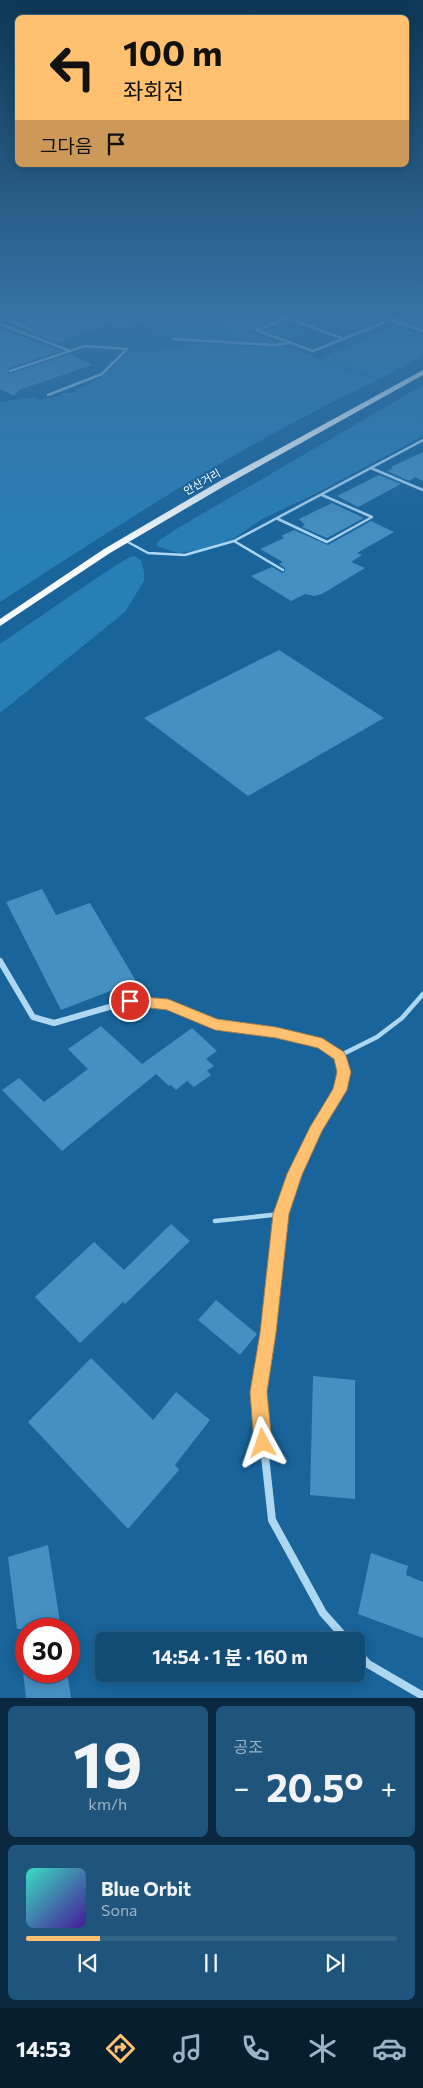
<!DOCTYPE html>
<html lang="ko">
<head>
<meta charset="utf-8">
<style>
  body { margin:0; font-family:Commissioner,"Noto Sans KR",sans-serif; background:#1f557c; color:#f1f3f6; height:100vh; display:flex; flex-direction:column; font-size:19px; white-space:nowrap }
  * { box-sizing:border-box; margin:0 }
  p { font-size:16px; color:#9cb3c5 }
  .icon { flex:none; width:28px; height:28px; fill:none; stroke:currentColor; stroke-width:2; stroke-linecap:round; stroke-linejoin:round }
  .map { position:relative; height:1698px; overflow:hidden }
  .panel { display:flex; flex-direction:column; gap:8px; padding:8px; background:#0a2940; flex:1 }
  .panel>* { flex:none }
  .banner { position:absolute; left:15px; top:15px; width:394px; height:152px; border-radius:8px; box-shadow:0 2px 12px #0003,0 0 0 1px #316386; background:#ffc06f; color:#111; overflow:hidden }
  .speed { position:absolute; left:15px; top:1618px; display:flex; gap:10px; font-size:25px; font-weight:700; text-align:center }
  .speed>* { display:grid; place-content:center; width:65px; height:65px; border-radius:50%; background:#124b74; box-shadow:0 2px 12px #0003,0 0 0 1px #316386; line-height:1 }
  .speed .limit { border:8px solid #d22; background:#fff; color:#111 }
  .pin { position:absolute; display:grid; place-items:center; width:42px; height:42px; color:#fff; margin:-21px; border:2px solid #fff; border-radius:50%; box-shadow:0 1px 5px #0007 }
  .me { position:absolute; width:55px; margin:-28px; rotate:355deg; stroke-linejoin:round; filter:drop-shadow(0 0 4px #0008) }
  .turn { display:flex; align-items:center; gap:18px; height:105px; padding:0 25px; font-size:22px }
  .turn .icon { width:65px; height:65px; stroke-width:2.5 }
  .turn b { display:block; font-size:35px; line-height:42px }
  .then { display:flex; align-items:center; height:48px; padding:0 25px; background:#0003; gap:10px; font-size:19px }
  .big { font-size:38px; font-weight:700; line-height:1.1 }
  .panel .widget { flex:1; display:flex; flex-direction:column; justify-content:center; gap:8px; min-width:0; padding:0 18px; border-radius:8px; background:#1f557c }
  .panel .dial { align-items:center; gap:0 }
  .dial b { font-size:65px; line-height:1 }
  .song { display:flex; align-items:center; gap:15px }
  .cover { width:60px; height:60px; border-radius:8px; background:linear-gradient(135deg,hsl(170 70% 55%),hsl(260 70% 35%)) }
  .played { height:5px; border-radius:2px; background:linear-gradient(90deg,#ffc06f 20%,#316386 20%) }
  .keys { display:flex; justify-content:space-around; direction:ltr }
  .heat { display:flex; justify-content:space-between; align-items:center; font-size:28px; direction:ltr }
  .panel .tiles { flex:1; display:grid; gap:8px; grid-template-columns:1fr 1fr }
  .widget:last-child { grid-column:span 2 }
  .trip { position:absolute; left:95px; top:1632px; width:270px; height:50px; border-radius:8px; background:#124b74; box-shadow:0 2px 12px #0003,0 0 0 1px #316386; font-weight:700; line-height:50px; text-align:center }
  .tabs { display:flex; height:80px; justify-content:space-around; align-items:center; background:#071e2e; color:#9cb3c5 }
  .tabs .icon { width:35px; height:35px }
  .tabs .on { color:#ffc06f }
  .tabs b { font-size:22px; color:#f1f3f6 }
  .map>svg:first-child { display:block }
  .green { fill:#287eb7 }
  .building { fill:#4590c3 }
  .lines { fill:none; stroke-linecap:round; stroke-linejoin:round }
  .service-far1 { stroke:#aed7f2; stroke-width:2.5 }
  .service { stroke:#aed7f2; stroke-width:4.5 }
  .minor-far1 { stroke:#aed7f2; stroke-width:6 }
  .minor { stroke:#aed7f2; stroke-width:8 }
  .primary { fill:#f9fcff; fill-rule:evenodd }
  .route { fill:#ffc06f; stroke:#a67d48 }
  .labels { text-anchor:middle; stroke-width:4; stroke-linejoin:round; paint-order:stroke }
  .far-street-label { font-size:11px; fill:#fff; stroke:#18649b }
</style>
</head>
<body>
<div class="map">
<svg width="423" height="1698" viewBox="0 0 423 1698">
  <rect width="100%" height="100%" fill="#18649b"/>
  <g class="green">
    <polygon points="199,312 201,317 242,333 248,332 278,343 166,338 151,332 167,319 155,322 150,320 156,317 146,313"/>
    <polygon points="286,325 304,333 288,339 265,331 274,326"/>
    <polygon points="395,326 423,335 423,356 379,379 321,358"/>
    <path d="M187,343L291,348L378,380C245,442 122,523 0,602V402L35,397L38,400L60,396L61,393H71L104,375L132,350L156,352L166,345L182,348Z"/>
    <polygon points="423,385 423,436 319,492 262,519 233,539 200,550 179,553 156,546 158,541 178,528"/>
    <polygon points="134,556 141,560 144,571 144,581 125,612 0,713 0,644 104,573 128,558"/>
  </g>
  <g class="building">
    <polygon points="51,312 162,312 162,315 122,329 108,324 57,343 32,333 33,328 20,322"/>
    <polygon points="194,312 267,312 279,319 242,333"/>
    <polygon points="0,328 61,351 9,368 7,371 9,374 70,354 92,365 19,390 14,396 0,389"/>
    <polygon points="423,452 423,481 415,477 409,481 387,471 393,468 391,467"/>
    <polygon points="379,475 401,484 358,507 337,496"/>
    <polygon points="332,503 364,518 327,538 302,527 305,525 299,519"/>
    <polygon points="371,521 394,532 357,553 362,555 351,562 365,568 322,594 314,596 305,594 291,601 251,576 272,567 282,573 285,572 285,568 279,564 283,562 260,549 284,538 281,536 294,530 328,545"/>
    <polygon points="279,650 384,718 248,796 144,718"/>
    <polygon points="42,889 56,915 90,903 136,981 61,1010 6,902"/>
    <polygon points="101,1026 142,1064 192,1028 217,1051 206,1059 214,1066 207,1071 211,1075 194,1087 187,1081 176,1090 171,1085 169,1086 156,1074 62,1151 2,1090 19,1078 44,1102 88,1069 68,1049"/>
    <polygon points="171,1224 190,1241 125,1304 123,1302 80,1343 35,1297 94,1242 124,1270"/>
    <polygon points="216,1300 257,1334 240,1355 198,1320"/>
    <polygon points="91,1358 153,1420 176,1392 210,1420 175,1465 179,1470 128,1529 28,1422"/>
    <polygon points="313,1376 355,1380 355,1499 310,1495"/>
    <polygon points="48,1545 61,1629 17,1629 8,1557"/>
    <polygon points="371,1553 408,1566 406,1575 423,1582 423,1638 358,1614"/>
    <polygon points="23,1671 67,1671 71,1698 26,1698"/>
  </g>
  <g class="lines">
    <g class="service-far1">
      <polyline points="270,312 344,339"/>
      <polyline points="0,316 31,330"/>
      <polyline points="391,320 423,331"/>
      <polyline points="0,324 70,351"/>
      <polyline points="256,330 313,351 410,312"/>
      <polyline points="256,330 287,319"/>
      <polyline points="173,339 275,345 288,343"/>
      <polyline points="10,371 85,346 127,349 102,374 48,395"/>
      <polyline points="371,468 423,490"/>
      <polyline points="278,519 327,542 372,517 322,495"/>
      <polyline points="126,541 148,553 185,555 234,541 423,440"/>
      <polyline points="234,541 283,570"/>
    </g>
    <g class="service">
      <polyline points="339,1056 377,1037 402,1018 423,994"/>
      <polyline points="215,1221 281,1214"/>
    </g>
    <polyline class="minor-far1" points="0,961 33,1017 54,1023 130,1001 168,1005 215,1024 276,1033 322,1043 339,1056 344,1071 340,1090 317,1127 295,1175 281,1214 275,1273"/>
    <g class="minor">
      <polyline points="275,1272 268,1333 258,1392 272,1520 323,1613 348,1641"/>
      <polyline points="356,1651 368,1664 423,1696"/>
    </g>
    <polygon class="primary" points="423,370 423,375 226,485 110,553 0,626 0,619 104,549 220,481"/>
  </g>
  <linearGradient id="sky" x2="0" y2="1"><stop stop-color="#0d3755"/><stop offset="0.57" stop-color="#3772a4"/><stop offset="1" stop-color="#3772a4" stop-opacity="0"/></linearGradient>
  <rect width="423" height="550" fill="url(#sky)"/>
  <polygon class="route" points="130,996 168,999 217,1019 276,1027 322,1038 344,1052 346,1056 351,1072 347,1090 322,1131 302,1175 289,1214 276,1333 267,1392 272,1443 269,1449 263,1452 257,1449 254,1443 250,1392 260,1333 273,1214 287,1174 310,1127 333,1089 337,1072 334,1059 318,1048 276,1038 215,1030 167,1010 126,1005 124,1001 126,998"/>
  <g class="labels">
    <g class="far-street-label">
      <text transform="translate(202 482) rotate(-30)" y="4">안산거리</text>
    </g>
  </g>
</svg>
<div class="speed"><div class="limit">30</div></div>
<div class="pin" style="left:130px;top:1001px;background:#d93025"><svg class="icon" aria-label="arrive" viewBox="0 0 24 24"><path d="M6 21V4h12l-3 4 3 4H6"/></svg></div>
<svg class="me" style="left:263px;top:1443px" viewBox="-20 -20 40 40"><path d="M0-17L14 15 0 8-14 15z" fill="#ffc06f" stroke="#fff" stroke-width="4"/></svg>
<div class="trip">14:54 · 1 분 · 160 m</div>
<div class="banner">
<div class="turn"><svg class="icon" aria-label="left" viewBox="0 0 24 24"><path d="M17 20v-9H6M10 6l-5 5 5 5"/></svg><div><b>100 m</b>좌회전</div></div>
<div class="then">그다음<svg class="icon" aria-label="arrive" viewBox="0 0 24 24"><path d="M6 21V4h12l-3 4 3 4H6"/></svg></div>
</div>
</div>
<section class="panel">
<div class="tiles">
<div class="widget dial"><b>19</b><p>km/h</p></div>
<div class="widget"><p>공조</p>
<div class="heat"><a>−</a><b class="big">20.5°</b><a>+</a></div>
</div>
<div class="widget">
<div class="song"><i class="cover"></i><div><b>Blue Orbit</b><p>Sona</p></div></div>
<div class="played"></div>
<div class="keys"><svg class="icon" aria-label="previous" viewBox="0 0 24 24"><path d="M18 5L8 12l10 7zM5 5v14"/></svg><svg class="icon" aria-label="pause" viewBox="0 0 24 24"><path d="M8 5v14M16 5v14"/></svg><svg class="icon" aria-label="next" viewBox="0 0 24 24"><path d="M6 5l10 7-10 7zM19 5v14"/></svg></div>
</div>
</div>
</section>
<nav class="tabs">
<b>14:53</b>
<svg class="icon on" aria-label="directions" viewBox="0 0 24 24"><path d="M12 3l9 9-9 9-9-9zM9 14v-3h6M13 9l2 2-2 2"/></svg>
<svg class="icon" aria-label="music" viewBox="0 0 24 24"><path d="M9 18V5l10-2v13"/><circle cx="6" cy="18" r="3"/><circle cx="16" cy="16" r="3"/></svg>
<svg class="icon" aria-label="phone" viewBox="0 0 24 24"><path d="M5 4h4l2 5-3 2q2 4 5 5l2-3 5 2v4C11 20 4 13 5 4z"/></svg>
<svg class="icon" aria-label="climate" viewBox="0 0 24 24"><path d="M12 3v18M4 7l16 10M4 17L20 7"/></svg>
<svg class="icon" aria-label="car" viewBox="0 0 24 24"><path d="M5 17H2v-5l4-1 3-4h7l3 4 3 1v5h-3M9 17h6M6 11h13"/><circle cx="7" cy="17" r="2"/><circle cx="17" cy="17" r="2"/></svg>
</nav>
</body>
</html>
